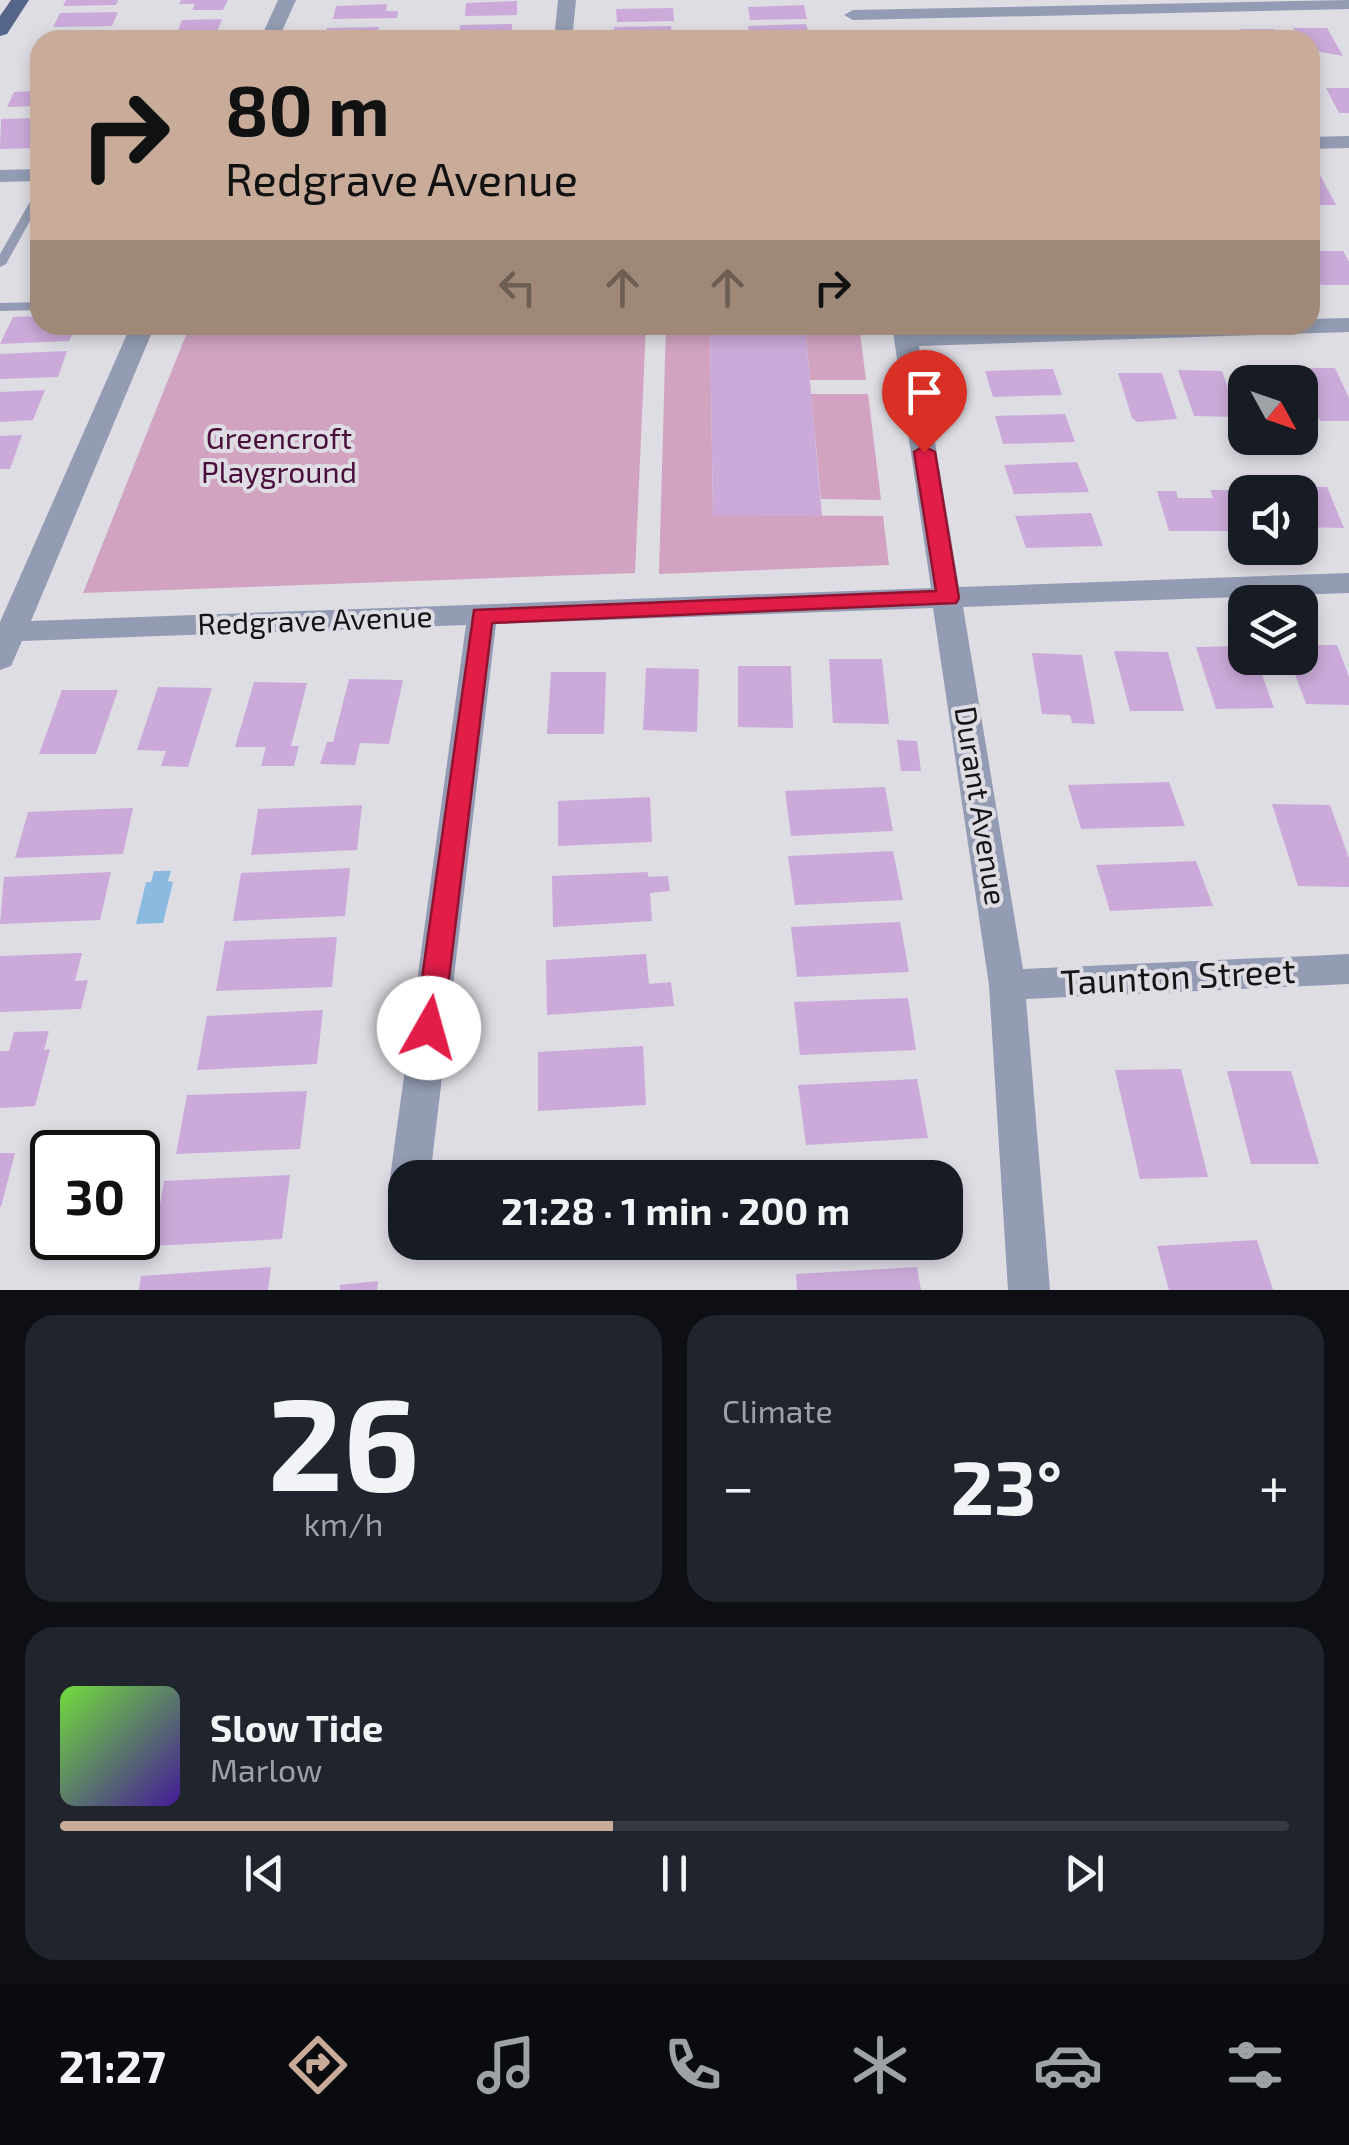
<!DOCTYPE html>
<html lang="en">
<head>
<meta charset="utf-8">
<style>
  body { margin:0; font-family:"Exo 2",sans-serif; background:#20242c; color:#f1f3f6; height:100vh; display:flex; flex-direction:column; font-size:38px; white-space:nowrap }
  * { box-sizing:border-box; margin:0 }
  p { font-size:32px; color:#9ea1a6 }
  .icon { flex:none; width:55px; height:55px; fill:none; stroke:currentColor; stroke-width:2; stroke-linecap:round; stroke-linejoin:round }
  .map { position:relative; height:1290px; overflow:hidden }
  .side { display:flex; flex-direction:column; gap:25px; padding:25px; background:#0d0f14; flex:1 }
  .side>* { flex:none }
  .top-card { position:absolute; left:30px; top:30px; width:1290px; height:305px; border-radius:30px; box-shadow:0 5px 15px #0003; background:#c8ab98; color:#111; overflow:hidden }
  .needle { width:65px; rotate:130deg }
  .tools { position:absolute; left:1228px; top:365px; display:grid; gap:20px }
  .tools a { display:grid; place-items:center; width:90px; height:90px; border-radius:20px; background:#171b24; box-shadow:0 5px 15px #0003; font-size:50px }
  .speed { position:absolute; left:30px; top:1130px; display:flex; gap:20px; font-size:50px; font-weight:700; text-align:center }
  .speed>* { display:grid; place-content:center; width:130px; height:130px; border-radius:50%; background:#171b24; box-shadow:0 5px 15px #0003; line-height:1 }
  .speed .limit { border:5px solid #111; border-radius:15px; background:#fff; color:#111 }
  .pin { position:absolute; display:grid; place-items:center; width:85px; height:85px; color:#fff; margin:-102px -42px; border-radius:50% 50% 50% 0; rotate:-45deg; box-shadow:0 0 10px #0007 }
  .pin .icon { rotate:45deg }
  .me { position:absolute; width:110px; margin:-55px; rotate:7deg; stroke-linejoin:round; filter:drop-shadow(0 0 8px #0008) }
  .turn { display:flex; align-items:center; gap:35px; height:210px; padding:0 30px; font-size:45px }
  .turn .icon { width:130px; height:130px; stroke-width:2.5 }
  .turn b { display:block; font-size:70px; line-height:85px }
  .lanes { display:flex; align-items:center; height:95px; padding:0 30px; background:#0003; justify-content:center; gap:50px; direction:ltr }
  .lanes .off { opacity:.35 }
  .big { font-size:75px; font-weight:700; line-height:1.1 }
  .side .card { flex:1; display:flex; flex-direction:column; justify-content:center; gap:15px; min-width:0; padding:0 35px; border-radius:30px; background:#20242c }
  .side .dial { align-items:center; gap:0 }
  .dial b { font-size:130px; line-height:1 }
  .song { display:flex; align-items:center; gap:30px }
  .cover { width:120px; height:120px; border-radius:15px; background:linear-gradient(135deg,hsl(100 70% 55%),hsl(260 70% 35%)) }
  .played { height:10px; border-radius:5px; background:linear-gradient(90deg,#c8ab98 45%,#363941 45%) }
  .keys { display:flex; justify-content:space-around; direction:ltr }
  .heat { display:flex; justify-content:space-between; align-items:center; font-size:55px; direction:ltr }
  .side .tiles { flex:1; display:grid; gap:25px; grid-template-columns:1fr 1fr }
  .card:last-child { grid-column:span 2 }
  .trip { position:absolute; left:388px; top:1160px; width:575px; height:100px; border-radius:30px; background:#171b24; box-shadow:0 5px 15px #0003; font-weight:700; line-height:100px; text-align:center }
  .tabs { display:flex; height:160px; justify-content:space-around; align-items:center; background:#090b0e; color:#9ea1a6 }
  .tabs .icon { width:70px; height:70px }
  .tabs .on { color:#c8ab98 }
  .tabs b { font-size:45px; color:#f1f3f6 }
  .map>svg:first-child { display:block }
  .green { fill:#d1a3c1 }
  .water { fill:#8bbae0 }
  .building { fill:#cbaad9 }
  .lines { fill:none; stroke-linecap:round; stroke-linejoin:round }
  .service { fill:#939cb2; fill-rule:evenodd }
  .minor { fill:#939cb2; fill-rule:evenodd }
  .primary { fill:#56658a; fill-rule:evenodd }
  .route { fill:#e11d48; stroke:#92132f; stroke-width:2.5 }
  .labels { text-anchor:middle; stroke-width:8; stroke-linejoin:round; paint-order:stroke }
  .park-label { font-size:30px; fill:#4a0e3b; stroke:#dedde4 }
  .street-label { font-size:30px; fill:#151517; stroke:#dedde4 }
  .near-street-label { font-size:35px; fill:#151517; stroke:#dedde4 }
</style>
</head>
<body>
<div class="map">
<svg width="1349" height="1290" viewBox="0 0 1349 1290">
  <rect width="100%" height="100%" fill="#dedde4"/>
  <g class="green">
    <polygon points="190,325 646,325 635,573 83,593"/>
    <polygon points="666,325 710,325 713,515 883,516 889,565 659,574"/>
    <polygon points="805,325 859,325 866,380 810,380"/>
    <polygon points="811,394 868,394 881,500 821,499"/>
  </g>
  <polygon class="water" points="154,871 171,871 168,881 173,882 163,923 136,924 146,882 151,882"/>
  <g class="building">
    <polygon points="66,0 118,0 116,5 63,6"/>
    <polygon points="181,0 228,0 223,10 192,10 195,4 179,4"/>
    <polygon points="517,1 517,15 465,16 466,3"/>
    <polygon points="387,4 386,11 398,11 397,18 333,19 336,6"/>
    <polygon points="804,5 807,19 750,20 748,7"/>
    <polygon points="673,8 674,21 617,22 616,9"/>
    <polygon points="118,12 112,26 53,27 60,13"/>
    <polygon points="222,19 217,32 177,33 182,20"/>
    <polygon points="512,24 512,38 459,39 460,25"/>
    <polygon points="806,24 810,38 751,40 748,26"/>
    <polygon points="671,26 673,40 615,40 614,27"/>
    <polygon points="379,27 376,40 324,40 327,28"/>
    <polygon points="1293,28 1327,28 1343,56 1310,50 1310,40 1299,40"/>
    <polygon points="1240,29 1274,29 1279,40 1246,40"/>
    <polygon points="1187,30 1220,31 1224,40 1191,40"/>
    <polygon points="106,31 101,40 46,40 50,32"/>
    <polygon points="969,31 973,40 914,40 911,32"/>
    <polygon points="1134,31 1167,32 1170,40 1137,40"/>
    <polygon points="1326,88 1349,88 1349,113 1339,113"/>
    <polygon points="40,91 40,106 7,107 14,92"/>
    <polygon points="40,118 36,148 0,149 1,119"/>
    <polygon points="1310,170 1318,171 1336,205 1310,205"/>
    <polygon points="1310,251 1343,251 1349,262 1349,285 1321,285 1310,264"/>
    <polygon points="40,316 40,325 77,325 69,341 0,344 13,317"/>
    <polygon points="710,325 805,325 822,516 713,515"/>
    <polygon points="67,351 58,377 0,379 0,354"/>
    <polygon points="1296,368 1335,368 1349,398 1349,421 1320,421"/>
    <polygon points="1053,369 1062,395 993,397 985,371"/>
    <polygon points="1237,369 1280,369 1286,382 1243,382"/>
    <polygon points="1178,370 1222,371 1238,417 1194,416"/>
    <polygon points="1118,373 1162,373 1177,419 1137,422 1132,418"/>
    <polygon points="45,390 33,420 0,422 0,392"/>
    <polygon points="1065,414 1075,442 1003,444 995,416"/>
    <polygon points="22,435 10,469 0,469 0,436"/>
    <polygon points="1077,462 1089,492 1014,494 1004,465"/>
    <polygon points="1307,487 1327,487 1344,528 1300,527 1300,495 1310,495"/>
    <polygon points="1210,490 1229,490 1244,531 1169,531 1157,491 1176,491 1178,498 1213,498"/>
    <polygon points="1091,513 1103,546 1026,548 1015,516"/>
    <polygon points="1300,645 1337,645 1349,677 1349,705 1306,704 1289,658 1300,658"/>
    <polygon points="1245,646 1245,658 1256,658 1274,708 1216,709 1196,647"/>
    <polygon points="1114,651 1168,652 1184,711 1130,711"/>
    <polygon points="1032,653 1082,655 1095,724 1072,723 1070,715 1042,714"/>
    <polygon points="829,659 882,659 889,724 833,723"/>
    <polygon points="738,666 791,666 793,728 738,727"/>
    <polygon points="646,668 699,669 697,732 643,730"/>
    <polygon points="551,672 606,672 604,734 547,734"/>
    <polygon points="349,679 403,680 389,744 360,743 355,765 320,764 327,742 333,742"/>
    <polygon points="254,682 307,683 291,746 299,746 294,766 261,766 266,747 235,747"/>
    <polygon points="158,687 212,688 188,767 161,766 166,751 137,750"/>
    <polygon points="62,690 118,690 96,754 39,754"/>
    <polygon points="897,740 917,741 921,771 901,771"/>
    <polygon points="1169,782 1185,826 1081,829 1068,785"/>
    <polygon points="885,787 893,831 791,836 785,791"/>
    <polygon points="650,797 652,842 558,846 558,801"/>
    <polygon points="1272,804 1330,805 1349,858 1349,887 1298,886"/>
    <polygon points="362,805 357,850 251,855 258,809"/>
    <polygon points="133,808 123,854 15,858 28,812"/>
    <polygon points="893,851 903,900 795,905 788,856"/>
    <polygon points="1196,861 1213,906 1110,911 1096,865"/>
    <polygon points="350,868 345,916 233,921 241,873"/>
    <polygon points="111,872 100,920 0,924 4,877"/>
    <polygon points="648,872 648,877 668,876 670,891 650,893 652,921 553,927 552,876"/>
    <polygon points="900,922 909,972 797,977 791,927"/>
    <polygon points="337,937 332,987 216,991 225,941"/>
    <polygon points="82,953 75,981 88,980 81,1009 0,1012 0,956"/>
    <polygon points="646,954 649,984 671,982 674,1006 547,1015 546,960"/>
    <polygon points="908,998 916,1050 800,1055 794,1002"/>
    <polygon points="323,1010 317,1064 197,1070 207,1016"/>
    <polygon points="49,1031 44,1050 50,1049 35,1106 0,1108 0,1051 9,1051 14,1032"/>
    <polygon points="643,1046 646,1105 538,1111 538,1052"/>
    <polygon points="1181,1069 1208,1177 1140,1179 1115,1070"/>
    <polygon points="1227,1071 1291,1071 1319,1164 1251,1164"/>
    <polygon points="917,1079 928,1138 806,1145 798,1085"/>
    <polygon points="307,1091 300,1149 176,1154 187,1095"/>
    <polygon points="0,1153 15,1153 1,1207 0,1207"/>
    <polygon points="666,1162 667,1178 529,1178 529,1169"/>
    <polygon points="927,1168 929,1178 803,1178 803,1173"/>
    <polygon points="290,1175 282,1239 153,1246 164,1181"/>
    <polygon points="1257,1240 1273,1290 1169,1290 1157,1246"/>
    <polygon points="271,1267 268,1290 139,1290 141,1276"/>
    <polygon points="917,1267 921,1290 797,1290 796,1274"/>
    <polygon points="378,1281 377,1290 340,1290 340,1285"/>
  </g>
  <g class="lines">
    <g class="service">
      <polygon points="40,190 40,203 6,264 0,267 0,254 35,193"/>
      <polygon points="40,302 40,310 0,311 0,303"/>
    </g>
    <g class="minor">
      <polygon points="278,0 296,0 278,40 260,40"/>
      <polygon points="558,0 576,0 572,40 554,40"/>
      <polygon points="1349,0 1349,9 853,20 844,15 853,10"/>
      <polygon points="1349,136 1349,148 1310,149 1310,137"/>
      <polygon points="40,169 40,181 0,182 0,170"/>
      <polygon points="1349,318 1349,332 919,346 959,587 1349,573 1349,593 963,607 1023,969 1349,954 1349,984 1026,999 1050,1290 1008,1290 989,985 933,608 496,624 430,1178 405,1178 405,1195 396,1191 390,1178 466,625 22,641 11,666 0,670 0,622 131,325 155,325 31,621 931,588 892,325 916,325 917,331 1120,325 1310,325 1310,319"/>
    </g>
    <polygon class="primary" points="11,0 29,0 7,34 0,36 0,16"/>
  </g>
  <polygon class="route" points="924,446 935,452 959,598 956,603 492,623 443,1028 439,1036 429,1040 419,1036 415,1028 474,610 936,591 914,452"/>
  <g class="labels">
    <g class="park-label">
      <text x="279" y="449">Greencroft<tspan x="279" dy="34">Playground</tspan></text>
    </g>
    <g class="street-label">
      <text transform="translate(315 621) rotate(-2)" y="10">Redgrave Avenue</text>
      <text transform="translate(980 806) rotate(81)" y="10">Durant Avenue</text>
    </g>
    <g class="near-street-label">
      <text transform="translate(1178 977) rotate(-3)" y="12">Taunton Street</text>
    </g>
  </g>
</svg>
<div class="tools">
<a><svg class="needle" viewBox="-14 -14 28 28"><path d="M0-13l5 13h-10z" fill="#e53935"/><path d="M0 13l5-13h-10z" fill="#9ea1a6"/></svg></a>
<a><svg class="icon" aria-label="sound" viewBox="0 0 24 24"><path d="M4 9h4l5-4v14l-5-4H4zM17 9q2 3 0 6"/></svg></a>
<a><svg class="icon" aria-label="layers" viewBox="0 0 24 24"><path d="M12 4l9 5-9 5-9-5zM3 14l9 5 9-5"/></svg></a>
</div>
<div class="speed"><div class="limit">30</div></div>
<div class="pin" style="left:924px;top:452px;background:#d93025"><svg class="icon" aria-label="arrive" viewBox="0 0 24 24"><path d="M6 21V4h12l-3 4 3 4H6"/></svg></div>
<svg class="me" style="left:429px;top:1028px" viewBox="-20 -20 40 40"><circle r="19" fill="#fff"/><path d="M0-13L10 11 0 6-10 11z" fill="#e11d48"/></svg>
<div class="trip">21:28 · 1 min · 200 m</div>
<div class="top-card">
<div class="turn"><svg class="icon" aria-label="right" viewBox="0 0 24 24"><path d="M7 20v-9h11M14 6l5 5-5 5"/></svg><div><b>80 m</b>Redgrave Avenue</div></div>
<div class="lanes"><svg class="icon off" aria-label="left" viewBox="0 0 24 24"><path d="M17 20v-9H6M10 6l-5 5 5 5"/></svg><svg class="icon off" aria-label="ahead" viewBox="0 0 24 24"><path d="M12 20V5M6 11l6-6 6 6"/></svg><svg class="icon off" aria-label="ahead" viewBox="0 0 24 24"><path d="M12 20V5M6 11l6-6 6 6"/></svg><svg class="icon" aria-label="right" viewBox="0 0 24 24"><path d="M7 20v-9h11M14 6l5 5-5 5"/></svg></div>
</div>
</div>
<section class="side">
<div class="tiles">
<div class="card dial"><b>26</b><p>km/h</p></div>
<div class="card"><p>Climate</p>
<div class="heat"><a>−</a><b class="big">23°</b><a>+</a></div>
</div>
<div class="card">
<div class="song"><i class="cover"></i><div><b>Slow Tide</b><p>Marlow</p></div></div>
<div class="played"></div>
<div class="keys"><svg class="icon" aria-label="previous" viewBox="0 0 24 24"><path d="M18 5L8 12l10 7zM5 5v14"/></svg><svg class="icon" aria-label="pause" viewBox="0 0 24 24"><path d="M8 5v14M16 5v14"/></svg><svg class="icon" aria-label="next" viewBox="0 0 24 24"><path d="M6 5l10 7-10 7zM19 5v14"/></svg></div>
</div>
</div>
</section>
<nav class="tabs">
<b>21:27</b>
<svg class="icon on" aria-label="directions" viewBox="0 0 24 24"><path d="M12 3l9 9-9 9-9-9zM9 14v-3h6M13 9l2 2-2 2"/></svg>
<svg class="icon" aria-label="music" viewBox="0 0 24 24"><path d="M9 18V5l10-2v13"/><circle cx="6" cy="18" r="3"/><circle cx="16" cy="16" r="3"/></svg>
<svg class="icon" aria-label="phone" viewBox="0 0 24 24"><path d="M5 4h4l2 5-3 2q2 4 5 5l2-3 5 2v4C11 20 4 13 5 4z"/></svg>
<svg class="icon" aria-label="climate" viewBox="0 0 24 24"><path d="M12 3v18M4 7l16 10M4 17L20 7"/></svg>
<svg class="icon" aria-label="car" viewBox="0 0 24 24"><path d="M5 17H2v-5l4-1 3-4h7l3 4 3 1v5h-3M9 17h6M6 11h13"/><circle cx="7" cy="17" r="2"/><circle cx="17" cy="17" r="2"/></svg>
<svg class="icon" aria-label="filters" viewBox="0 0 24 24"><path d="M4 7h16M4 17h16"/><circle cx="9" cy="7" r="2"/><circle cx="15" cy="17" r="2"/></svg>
</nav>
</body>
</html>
